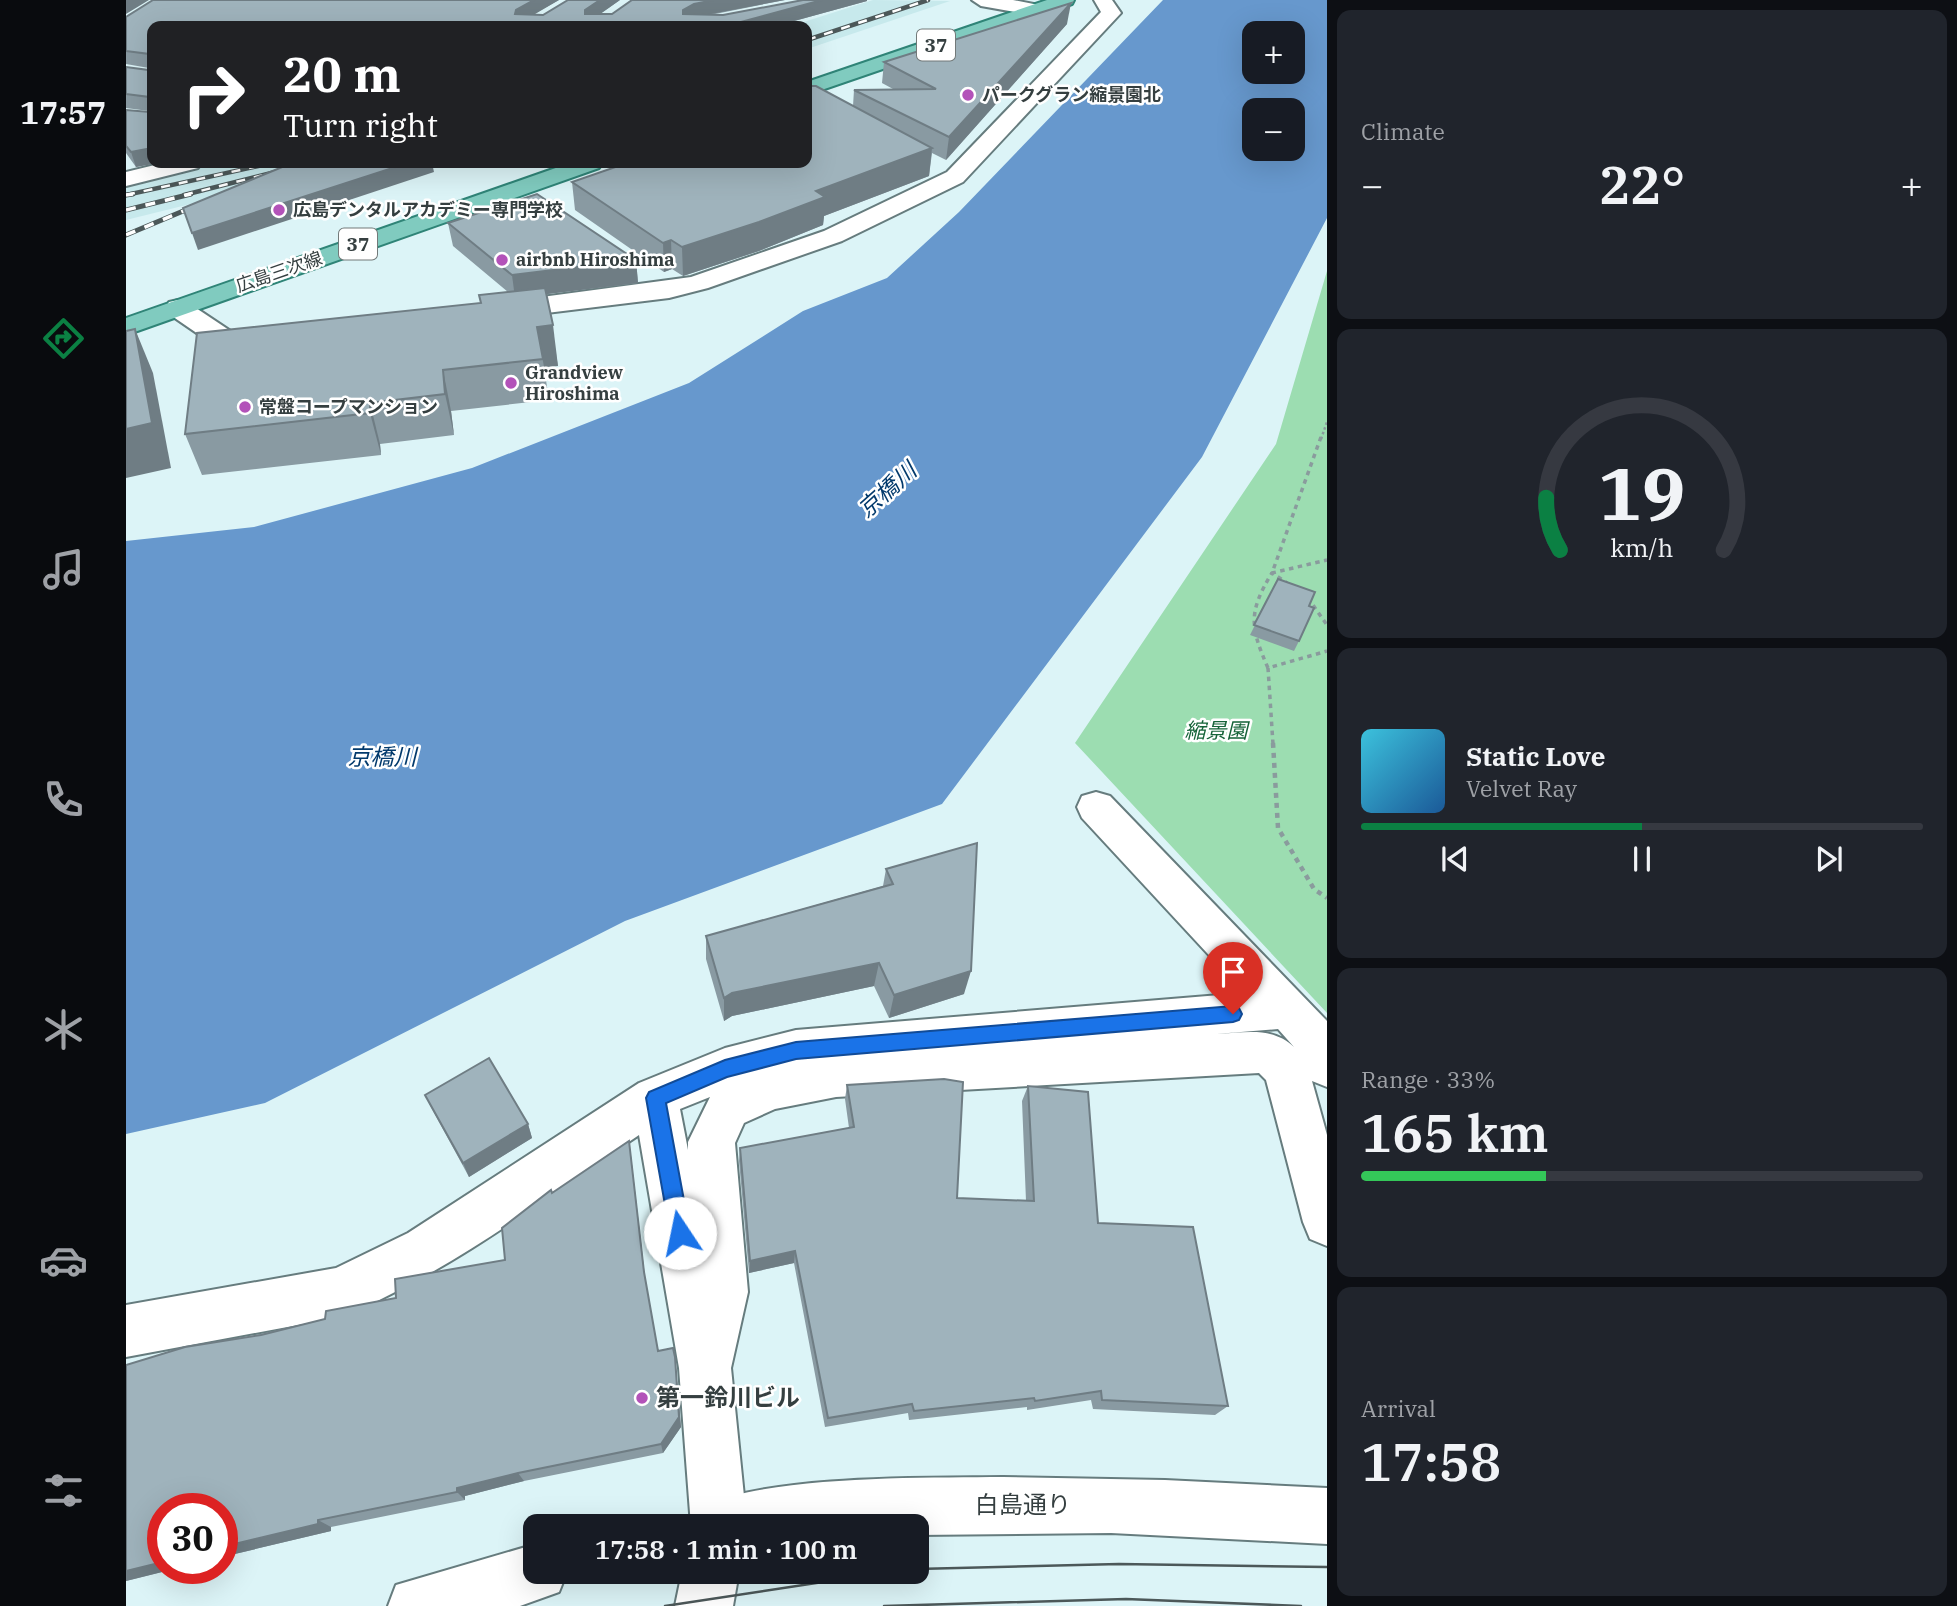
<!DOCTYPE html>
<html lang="en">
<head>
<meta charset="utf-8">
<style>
  body { margin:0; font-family:"IBM Plex Serif","Noto Sans JP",serif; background:#20242c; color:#f1f3f6; height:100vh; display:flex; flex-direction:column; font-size:26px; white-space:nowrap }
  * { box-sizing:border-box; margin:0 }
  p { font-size:23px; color:#9ea1a6 }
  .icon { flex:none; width:38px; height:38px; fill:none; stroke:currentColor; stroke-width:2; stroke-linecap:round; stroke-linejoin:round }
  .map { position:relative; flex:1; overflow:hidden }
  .panel { display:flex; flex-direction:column; gap:10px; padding:10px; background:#0d0f14; width:630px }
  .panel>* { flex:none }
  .banner { position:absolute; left:21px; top:21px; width:665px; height:147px; border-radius:14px; box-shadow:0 7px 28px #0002; background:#202124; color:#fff; overflow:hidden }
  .tools { position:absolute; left:1116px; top:21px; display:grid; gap:14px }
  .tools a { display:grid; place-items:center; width:63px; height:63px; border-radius:14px; background:#171b24; box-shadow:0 7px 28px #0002; font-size:35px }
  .speed { position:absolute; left:21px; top:1493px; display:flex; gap:14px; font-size:35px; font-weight:700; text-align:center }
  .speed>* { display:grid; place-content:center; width:91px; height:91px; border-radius:50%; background:#171b24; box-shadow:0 7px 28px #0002; line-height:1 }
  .speed .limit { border:10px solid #d22; background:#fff; color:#111 }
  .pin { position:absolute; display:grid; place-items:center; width:60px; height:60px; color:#fff; margin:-72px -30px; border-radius:50% 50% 50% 0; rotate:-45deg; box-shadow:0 0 7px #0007 }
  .pin .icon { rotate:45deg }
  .me { position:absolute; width:77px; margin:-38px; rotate:349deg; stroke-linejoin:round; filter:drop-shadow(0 0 5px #0008) }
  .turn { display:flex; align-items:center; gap:24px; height:147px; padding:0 21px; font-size:32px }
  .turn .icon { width:91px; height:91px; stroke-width:2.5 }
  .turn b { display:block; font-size:49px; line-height:60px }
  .big { font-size:52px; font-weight:600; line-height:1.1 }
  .panel .widget { flex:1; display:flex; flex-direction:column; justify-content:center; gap:10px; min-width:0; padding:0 24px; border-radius:14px; background:#20242c }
  .panel .dial { align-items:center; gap:0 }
  .dial svg { height:182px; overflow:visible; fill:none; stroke:#363941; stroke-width:7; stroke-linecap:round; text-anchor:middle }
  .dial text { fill:#f1f3f6; stroke:none }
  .song { display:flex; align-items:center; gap:21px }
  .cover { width:84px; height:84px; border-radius:10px; background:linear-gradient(135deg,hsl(190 70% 55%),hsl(210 70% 35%)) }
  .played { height:7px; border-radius:4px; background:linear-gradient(90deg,#0b8043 50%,#363941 50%) }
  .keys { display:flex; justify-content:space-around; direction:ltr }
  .heat { display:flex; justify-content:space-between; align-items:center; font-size:38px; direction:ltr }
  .charge { height:10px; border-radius:5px; background:linear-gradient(90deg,#34c759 33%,#363941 0) }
  .trip { position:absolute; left:397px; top:1514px; width:406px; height:70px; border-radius:14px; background:#171b24; box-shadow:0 7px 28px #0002; font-weight:600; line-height:70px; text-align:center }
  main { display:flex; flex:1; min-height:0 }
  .tabs { display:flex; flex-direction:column; width:126px; justify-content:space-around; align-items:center; background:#090b0e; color:#9ea1a6 }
  .tabs .icon { width:49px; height:49px }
  .tabs .current { color:#0b8043 }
  .tabs b { font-size:32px; color:#f1f3f6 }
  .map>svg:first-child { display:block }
  .built { fill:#c7e9ec }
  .green { fill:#9cddb1 }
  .water { fill:#6798cd; fill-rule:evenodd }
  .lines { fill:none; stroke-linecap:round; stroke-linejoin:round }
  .minor-casing { stroke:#667c7e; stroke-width:4 }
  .tertiary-casing { stroke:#667c7e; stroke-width:4 }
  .primary-casing { stroke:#2f8477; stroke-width:4 }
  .path-far2 { stroke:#8a9b9d; stroke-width:2.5; stroke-dasharray:2.5 2.5; stroke-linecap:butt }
  .path-far1 { stroke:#8a9b9d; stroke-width:3.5; stroke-dasharray:4.5 4.5; stroke-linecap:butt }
  .path { stroke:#8a9b9d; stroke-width:4.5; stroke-dasharray:5 5; stroke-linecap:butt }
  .minor { fill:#fff; fill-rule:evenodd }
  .tertiary { fill:#fff; fill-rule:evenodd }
  .primary { fill:#80cbbf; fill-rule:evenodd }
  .tram { stroke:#4c5859; stroke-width:2.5 }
  .rail-far1-casing { stroke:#4c5859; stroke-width:4.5 }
  .rail-casing { stroke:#4c5859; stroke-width:5 }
  .rail-far1 { stroke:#fff; stroke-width:2.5; stroke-dasharray:9; stroke-linecap:butt }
  .rail { stroke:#fff; stroke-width:3.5; stroke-dasharray:10; stroke-linecap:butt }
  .wall { fill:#899aa2 }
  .shaded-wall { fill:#6f7d84 }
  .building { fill:#9fb3bc; stroke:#6f7d84; stroke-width:2 }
  .route { fill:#1a73e8; stroke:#114b97; stroke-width:2 }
  .poi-dot { fill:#b352b9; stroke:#fff; stroke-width:2.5 }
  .labels { text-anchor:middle; stroke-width:5; stroke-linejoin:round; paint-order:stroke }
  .far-poi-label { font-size:18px; font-weight:bold; fill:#353f40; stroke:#fff; text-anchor:start }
  .far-street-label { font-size:18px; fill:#353f40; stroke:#fff }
  .shield { fill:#fff; stroke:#727979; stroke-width:2 }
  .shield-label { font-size:19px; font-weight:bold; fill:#353f40 }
  .park-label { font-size:21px; font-style:italic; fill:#166339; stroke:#fff }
  .water-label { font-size:23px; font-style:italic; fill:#033a6c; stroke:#fff }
  .near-poi-label { font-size:24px; font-weight:bold; fill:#353f40; stroke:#fff; text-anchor:start }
  .near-street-label { font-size:24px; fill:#353f40; stroke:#fff }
</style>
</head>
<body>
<main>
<nav class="tabs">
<b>17:57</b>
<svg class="icon current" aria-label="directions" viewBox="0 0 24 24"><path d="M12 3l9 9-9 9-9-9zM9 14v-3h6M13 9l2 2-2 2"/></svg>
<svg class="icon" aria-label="music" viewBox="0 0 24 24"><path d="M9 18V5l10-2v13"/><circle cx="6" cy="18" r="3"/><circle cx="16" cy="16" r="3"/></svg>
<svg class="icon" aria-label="phone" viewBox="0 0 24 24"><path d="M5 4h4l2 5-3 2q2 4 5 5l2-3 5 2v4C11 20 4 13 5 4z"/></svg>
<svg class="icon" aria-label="climate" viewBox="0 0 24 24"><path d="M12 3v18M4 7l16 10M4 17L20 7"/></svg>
<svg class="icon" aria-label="car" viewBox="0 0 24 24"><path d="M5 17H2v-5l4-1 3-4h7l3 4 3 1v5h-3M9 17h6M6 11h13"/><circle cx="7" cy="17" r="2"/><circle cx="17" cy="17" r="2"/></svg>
<svg class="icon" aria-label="filters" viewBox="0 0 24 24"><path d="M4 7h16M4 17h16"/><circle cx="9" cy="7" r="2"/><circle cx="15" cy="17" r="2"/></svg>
</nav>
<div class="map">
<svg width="1201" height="1606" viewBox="0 0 1201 1606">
  <rect width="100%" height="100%" fill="#dcf4f7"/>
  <g class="built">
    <polygon points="747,0 824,1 681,49 681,26 665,26"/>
    <polygon points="88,163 230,163 0,220 0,184"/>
  </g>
  <polygon class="green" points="1201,271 1201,1013 949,743 1150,444"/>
  <path class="water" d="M1037,0H1201V218L1076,457L816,804L499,921L139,1103L0,1134V541L128,527L346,468L563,383L677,311L761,278L833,212ZM1129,33H1167V72H1129ZM1129,110H1167V149H1129Z"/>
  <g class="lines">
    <defs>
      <g id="minor">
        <polygon points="846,0 887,0 918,6 921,10 911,16 855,6"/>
        <polygon points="968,0 986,0 995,13 837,182 716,241 582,288 543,298 371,319 362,317 358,311 362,305 371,303 565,277 698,231 821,172 975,12"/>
        <polygon points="37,163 75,163 72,168 0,186 0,172"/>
        <path d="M52,300L61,302L109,334L134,331L144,333L148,339L144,345C128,349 110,353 94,349L43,314L39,308L43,302Z"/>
        <path d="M970,792L984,796L1201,1021V1087L1186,1081L1201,1135V1246L1184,1239L1177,1222L1140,1080L1133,1073L710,1097L649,1109L618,1123L609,1143L622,1292L605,1368L621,1526H565L553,1368L513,1135C416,1200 323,1273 215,1317L0,1357V1305L210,1268L282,1233L513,1083L599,1048L670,1030L1118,993L956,818L951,807L956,796ZM1152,1029L1168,1047C1146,1026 1119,1033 1090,1034ZM584,1097L562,1142V1150L554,1109Z"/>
      </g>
      <g id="tertiary">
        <path d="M877,1477L1039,1480L1201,1488V1544L985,1533L791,1535V1526H567L575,1506C651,1475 793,1478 877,1477Z"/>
        <polygon points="410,1544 410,1572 441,1572 433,1592 394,1606 262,1606 270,1585"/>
        <polygon points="556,1572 613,1572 607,1606 549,1606"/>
      </g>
      <g id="primary">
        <polygon points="921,0 948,0 946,4 681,95 681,82"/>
        <polygon points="444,163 476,163 473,168 0,335 0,318"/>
      </g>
    </defs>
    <use href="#minor" class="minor-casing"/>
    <use href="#tertiary" class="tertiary-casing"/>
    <use href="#primary" class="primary-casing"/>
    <polyline class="path-far2" points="1195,439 1201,422"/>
    <g class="path-far1">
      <polyline points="1195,437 1146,573 1201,560"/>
      <polyline points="1182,598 1201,625"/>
      <path d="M1142,668C1124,627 1122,612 1146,573L1161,583"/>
      <polyline points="1147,744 1142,668 1201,651"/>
    </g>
    <polyline class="path" points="1147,743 1152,828 1188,889 1201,898"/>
    <use href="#minor" class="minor"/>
    <use href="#tertiary" class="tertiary"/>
    <use href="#primary" class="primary"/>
    <g class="tram">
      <polyline points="791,1569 993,1564 1201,1567"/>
      <polyline points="539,1606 763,1572"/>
      <polyline points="758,1606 1000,1599 1175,1606"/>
    </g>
    <defs>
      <g id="rail-far1">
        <polyline points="681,40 802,0"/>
        <polyline points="0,195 137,165"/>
        <polyline points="58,195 185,163"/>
      </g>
      <g id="rail">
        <polyline points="0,195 7,194"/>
        <polyline points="0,210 65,194"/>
        <polyline points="0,235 74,204"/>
      </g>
    </defs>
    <use href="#rail-far1" class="rail-far1-casing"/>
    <use href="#rail" class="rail-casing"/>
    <use href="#rail-far1" class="rail-far1"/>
    <use href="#rail" class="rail"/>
  </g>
  <g class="wall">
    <polygon points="27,0 433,0 408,14 417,15 494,0 474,14 486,14 506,0 659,0 584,15 597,15 677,0 741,0 741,1 650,26 26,26 26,163 10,167 0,153 0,110 23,112 23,111 0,108 0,67 23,70 23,68 0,64 0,17"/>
    <polygon points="941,24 820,160 806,153 803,176 698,216 697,225 633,251 557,276 546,269 538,272 449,210 446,182 727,106 728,90 767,89 756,83 758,62"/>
    <polygon points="322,223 510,260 512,283 420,294 432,366 418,367 423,400 325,411 328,435 254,444 255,455 76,475 59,434 382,292 327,246"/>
    <polygon points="1152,579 1183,606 1173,641 1168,651 1124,635"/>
    <polygon points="760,869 838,994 763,1018 748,986 606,1016 598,1021 580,959 580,936 757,886"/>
    <polygon points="721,1085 831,1198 900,1201 896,1101 902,1086 972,1223 1102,1406 1089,1415 967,1409 965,1400 901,1410 901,1407 783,1420 782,1413 699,1427 668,1263 623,1273 613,1161 614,1148 723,1128 719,1099"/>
    <polygon points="299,1095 402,1124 406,1138 343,1177 306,1109"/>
    <polygon points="505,1156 519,1283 532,1351 550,1368 555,1427 537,1453 398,1481 339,1496 339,1500 205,1527 205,1531 96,1557 96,1508 52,1568 0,1581 0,1365 199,1319 270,1298 379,1260 426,1193"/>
  </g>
  <g class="shaded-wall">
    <polygon points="0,0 23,0 0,14"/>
    <polygon points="408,0 433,0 392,24 389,14 390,10"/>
    <polygon points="474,0 494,0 460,24 459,10"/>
    <polygon points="588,0 659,0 569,17 557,14 557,10 568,4"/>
    <polygon points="696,0 741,0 741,1 650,26 600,26"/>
    <polygon points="945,3 941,24 820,160 823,137"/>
    <polygon points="26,148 26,163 33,163 10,167 5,152"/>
    <polygon points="806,148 803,176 698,216 697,225 633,251 557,276 556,247 690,191"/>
    <polygon points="282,163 306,163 308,172 72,250 66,233"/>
    <polygon points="545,240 546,269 538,272 537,243"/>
    <polygon points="510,260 512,283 389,298 386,275"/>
    <polygon points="427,325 432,366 418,367 411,327"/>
    <polygon points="9,329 27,373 45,468 0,478 0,429"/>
    <polygon points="317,370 325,411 328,435 319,394"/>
    <polygon points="244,403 254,444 255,455 244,413"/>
    <polygon points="753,963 748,986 606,1016 598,1021 598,998 606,993"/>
    <polygon points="845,971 838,994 763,1018 768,995"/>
    <polygon points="402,1124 406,1138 343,1177 337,1163"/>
    <polygon points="503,1141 505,1156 520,1285 518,1272"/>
    <polygon points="669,1251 668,1263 623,1273 624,1261"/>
    <polygon points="549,1357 555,1427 537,1453 535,1444"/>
    <polygon points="392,1473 398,1481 339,1496 339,1500 331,1492 331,1488"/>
    <polygon points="192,1520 205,1527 205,1531 96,1557 96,1547"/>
    <polygon points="37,1562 37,1568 52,1568 0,1581 0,1571"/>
  </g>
  <g class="building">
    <polygon points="27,0 408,0 390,10 389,14 417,15 442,0 474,0 459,10 459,14 486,14 506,0 588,0 568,4 557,10 557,14 597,15 677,0 696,0 600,26 26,26 26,148 5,152 0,146 0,110 23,112 23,97 0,94 0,67 23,70 23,54 0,51 0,17"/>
    <polygon points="945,3 823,137 728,90 810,89 758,62"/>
    <polygon points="681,86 690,86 806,148 690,191 699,197 633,222 556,247 545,240 537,243 446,182 501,163 681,163"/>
    <polygon points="166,163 282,163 66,233 57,208"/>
    <polygon points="411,194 510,260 386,275 322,223"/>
    <polygon points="419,288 427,325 411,327 417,359 317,370 319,394 244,403 244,413 59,434 71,333 355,303 353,295"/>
    <polygon points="9,329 26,423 0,429 0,331"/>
    <polygon points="1152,579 1189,592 1183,606 1188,608 1173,641 1128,625"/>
    <polygon points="851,843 845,971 768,995 753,963 606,993 598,998 580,936 767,884 760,869"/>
    <polygon points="363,1058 402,1124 337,1163 299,1095"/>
    <polygon points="818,1079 837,1082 831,1198 908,1201 902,1086 962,1092 972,1223 1067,1227 1102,1406 976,1400 975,1391 909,1401 908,1398 788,1411 786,1404 702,1418 669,1251 624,1261 614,1148 728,1127 721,1085"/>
    <polygon points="503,1141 518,1272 532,1351 547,1348 549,1357 553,1417 535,1444 392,1473 331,1488 331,1492 192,1520 192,1524 96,1547 96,1508 37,1508 37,1562 0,1571 0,1365 59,1347 135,1335 199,1319 200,1311 270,1298 269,1279 379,1260 376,1228 425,1190 426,1193"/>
  </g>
  <polygon class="route" points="1107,1006 1113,1008 1116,1014 1113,1020 1107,1022 670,1059 601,1077 540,1103 564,1233 561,1240 554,1243 547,1240 544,1233 520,1098 523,1092 599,1060 670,1042"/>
  <g class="poi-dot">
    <circle cx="842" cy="95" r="7"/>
    <circle cx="153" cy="210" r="7"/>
    <circle cx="376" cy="260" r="7"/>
    <circle cx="385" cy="383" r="7"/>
    <circle cx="119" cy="407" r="7"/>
    <circle cx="516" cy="1398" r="7"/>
  </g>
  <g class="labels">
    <g class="far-poi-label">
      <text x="856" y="101">パークグラン縮景園北</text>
      <text x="167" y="216">広島デンタルアカデミー専門学校</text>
      <text x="390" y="266">airbnb Hiroshima</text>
      <text x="399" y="379">Grandview<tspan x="399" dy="21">Hiroshima</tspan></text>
      <text x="133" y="413">常盤コープマンション</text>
    </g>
    <g class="far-street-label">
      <text transform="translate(153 272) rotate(-19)" y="6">広島三次線</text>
    </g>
    <g class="shield">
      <rect x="791" y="29.5" width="38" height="31" rx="5"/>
      <rect x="213" y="228.5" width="38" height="31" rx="5"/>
    </g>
    <g class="shield-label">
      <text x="810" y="52">37</text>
      <text x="232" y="251">37</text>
    </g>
    <g class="park-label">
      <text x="1090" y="738">縮景園</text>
    </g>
    <g class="water-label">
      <text transform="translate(761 490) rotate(-42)" y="8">京橋川</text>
      <text x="256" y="765">京橋川</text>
    </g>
    <g class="near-poi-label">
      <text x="530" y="1406">第一鈴川ビル</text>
    </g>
    <g class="near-street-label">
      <text x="897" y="1513">白島通り</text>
    </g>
  </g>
</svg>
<div class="tools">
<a>+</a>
<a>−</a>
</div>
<div class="speed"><div class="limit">30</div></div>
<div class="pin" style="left:1107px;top:1014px;background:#d93025"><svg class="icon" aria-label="arrive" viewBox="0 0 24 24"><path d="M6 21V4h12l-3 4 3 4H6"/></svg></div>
<svg class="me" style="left:554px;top:1233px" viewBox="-20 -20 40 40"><circle r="19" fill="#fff"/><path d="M0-13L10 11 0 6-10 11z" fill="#1a73e8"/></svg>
<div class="trip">17:58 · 1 min · 100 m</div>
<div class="banner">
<div class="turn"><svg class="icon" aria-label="right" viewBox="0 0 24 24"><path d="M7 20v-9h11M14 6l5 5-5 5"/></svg><div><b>20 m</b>Turn right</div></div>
</div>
</div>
<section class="panel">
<div class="widget"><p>Climate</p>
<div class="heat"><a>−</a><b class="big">22°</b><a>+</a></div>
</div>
<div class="widget dial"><svg viewBox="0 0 100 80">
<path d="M14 69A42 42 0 1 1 86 69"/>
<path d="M14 69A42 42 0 0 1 8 46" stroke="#0b8043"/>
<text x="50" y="56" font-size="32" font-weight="700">19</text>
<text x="50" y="72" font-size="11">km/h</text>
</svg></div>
<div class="widget">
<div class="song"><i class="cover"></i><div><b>Static Love</b><p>Velvet Ray</p></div></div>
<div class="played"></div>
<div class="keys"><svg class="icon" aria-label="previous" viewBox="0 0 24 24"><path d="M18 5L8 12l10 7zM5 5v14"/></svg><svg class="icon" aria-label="pause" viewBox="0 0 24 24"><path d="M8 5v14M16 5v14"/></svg><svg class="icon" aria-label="next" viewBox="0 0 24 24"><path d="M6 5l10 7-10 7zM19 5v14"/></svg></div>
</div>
<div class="widget"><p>Range · 33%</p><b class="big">165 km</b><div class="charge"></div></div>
<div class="widget"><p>Arrival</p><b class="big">17:58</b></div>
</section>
</main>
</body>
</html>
